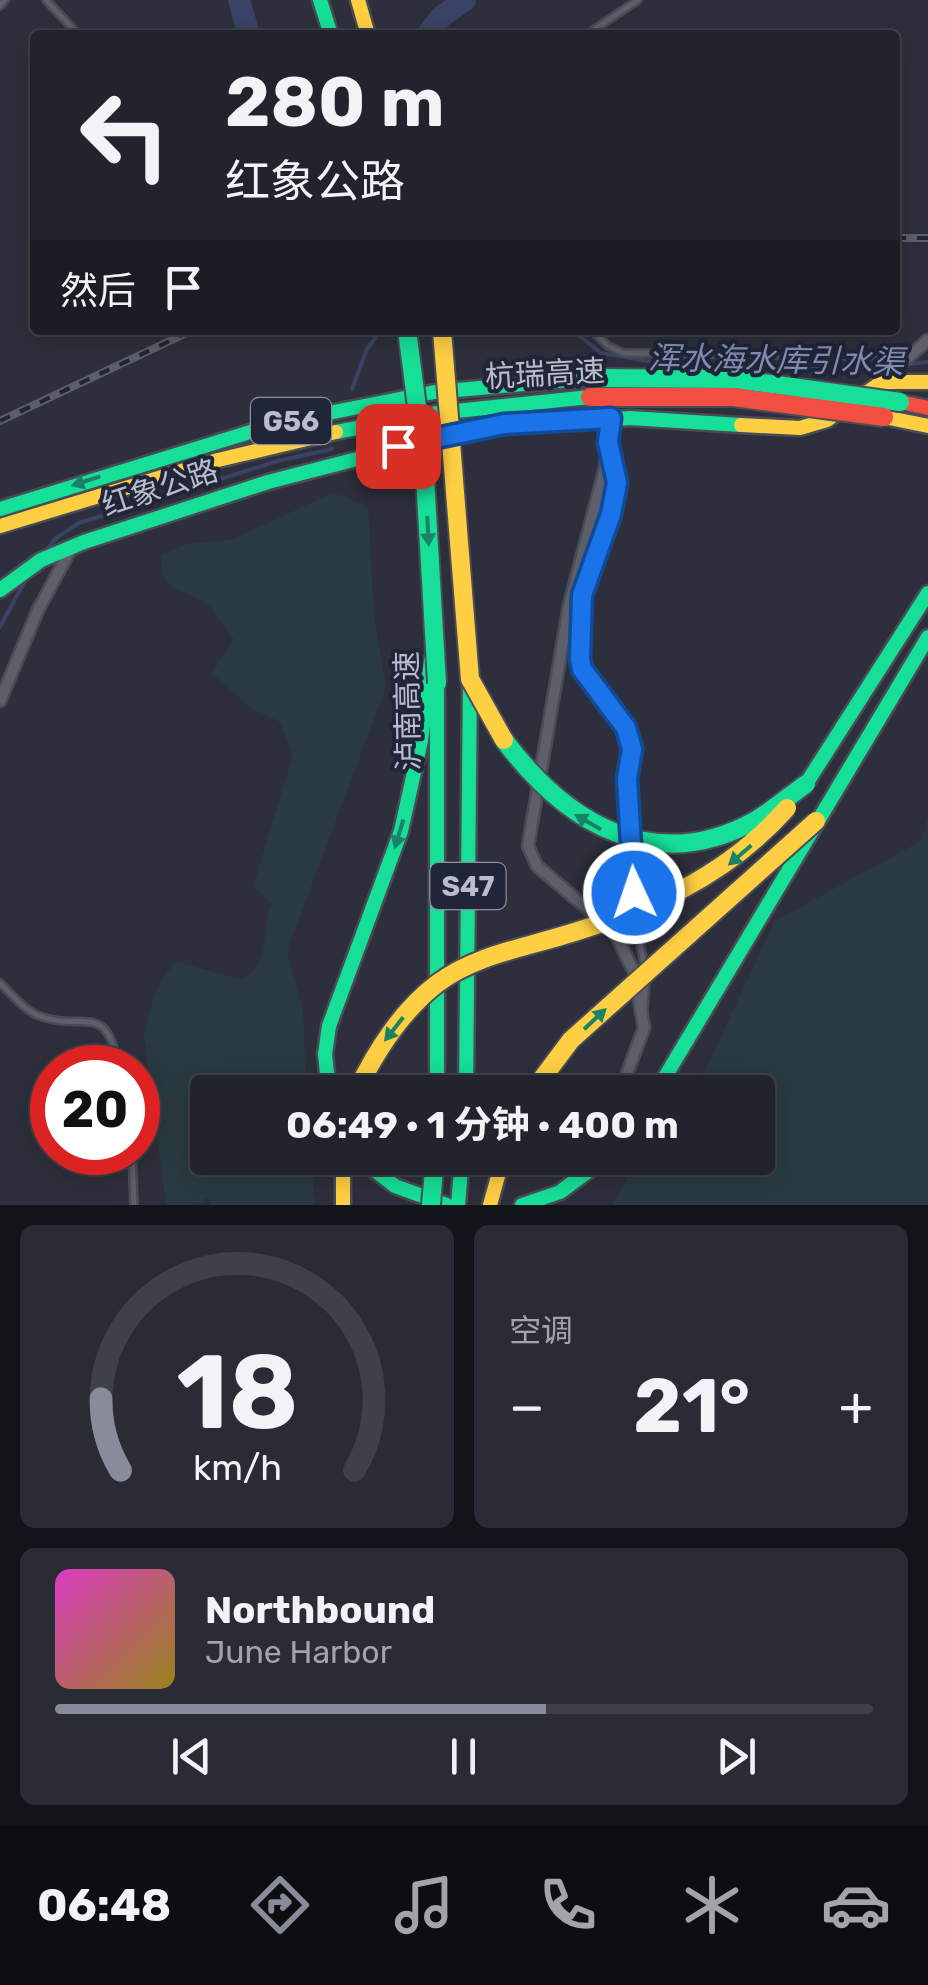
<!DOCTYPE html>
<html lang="zh">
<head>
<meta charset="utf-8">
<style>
  body { margin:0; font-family:Rubik,"Noto Sans SC",sans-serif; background:#2a2c35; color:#f1f3f6; height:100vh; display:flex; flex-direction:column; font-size:38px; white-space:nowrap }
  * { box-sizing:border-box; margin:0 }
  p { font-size:32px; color:#a2a4aa }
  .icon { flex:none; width:55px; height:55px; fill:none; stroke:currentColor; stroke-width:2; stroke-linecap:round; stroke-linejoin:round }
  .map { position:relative; height:1205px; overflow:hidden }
  .side { display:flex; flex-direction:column; gap:20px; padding:20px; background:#131419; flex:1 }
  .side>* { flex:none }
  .banner { position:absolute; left:30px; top:30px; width:870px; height:305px; border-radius:10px; box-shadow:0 5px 25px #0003,0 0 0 2px #3f4149; background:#22242d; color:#f1f3f6; overflow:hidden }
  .speed { position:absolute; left:30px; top:1045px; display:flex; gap:20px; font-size:50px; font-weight:700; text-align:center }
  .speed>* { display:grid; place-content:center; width:130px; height:130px; border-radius:50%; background:#22242d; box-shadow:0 5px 25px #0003,0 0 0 2px #3f4149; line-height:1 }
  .speed .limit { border:15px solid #d22; background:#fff; color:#111 }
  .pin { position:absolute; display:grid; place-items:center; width:85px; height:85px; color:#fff; margin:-42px; border-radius:20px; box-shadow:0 5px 15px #0006 }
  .me { position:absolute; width:110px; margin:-55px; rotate:357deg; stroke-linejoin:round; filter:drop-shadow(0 0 8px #0008) }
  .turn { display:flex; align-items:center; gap:35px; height:210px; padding:0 30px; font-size:45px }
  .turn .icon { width:130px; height:130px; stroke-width:2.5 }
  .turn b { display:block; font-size:70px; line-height:85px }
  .then { display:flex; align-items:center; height:95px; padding:0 30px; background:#0003; gap:20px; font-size:38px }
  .big { font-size:75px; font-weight:700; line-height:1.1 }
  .side .widget { flex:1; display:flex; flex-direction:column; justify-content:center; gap:15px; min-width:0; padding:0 35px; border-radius:15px; background:#2a2c35 }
  .side .dial { align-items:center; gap:0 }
  .dial svg { height:260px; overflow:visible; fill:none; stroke:#3f4149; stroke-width:7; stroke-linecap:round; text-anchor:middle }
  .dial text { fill:#f1f3f6; stroke:none }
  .song { display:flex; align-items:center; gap:30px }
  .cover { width:120px; height:120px; border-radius:15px; background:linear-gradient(135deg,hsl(310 70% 55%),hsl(50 70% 35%)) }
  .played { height:10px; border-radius:5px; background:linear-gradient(90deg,#878b9a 60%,#3f4149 60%) }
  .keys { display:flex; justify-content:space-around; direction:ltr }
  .heat { display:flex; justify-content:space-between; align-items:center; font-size:55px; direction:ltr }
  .side .tiles { flex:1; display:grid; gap:20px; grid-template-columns:1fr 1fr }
  .widget:last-child { grid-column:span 2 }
  .trip { position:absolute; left:190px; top:1075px; width:585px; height:100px; border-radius:10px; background:#22242d; box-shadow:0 5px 25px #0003,0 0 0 2px #3f4149; font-weight:700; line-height:100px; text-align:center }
  .tab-bar { display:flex; height:160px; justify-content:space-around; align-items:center; background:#0e0e12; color:#a2a4aa }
  .tab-bar .icon { width:70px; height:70px }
  .tab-bar .active { color:#878b9a }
  .tab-bar b { font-size:45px; color:#f1f3f6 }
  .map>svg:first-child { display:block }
  .green { fill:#2a3a42 }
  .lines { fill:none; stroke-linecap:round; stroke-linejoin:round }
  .stream { stroke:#3a4365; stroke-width:4 }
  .river { stroke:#3a4365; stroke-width:22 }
  .lane-casing { stroke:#494c55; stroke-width:10 }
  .street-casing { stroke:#494c55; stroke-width:15 }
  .fast-casing { stroke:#494c55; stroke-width:19 }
  .slow-casing { stroke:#494c55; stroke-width:19 }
  .jam-casing { stroke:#494c55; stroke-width:19 }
  .lane { stroke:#5d606a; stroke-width:5 }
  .street { stroke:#5d606a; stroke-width:10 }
  .fast { stroke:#16e098; stroke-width:14 }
  .slow { stroke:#ffcf43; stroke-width:14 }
  .jam { stroke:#f24e42; stroke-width:14 }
  .rail-casing { stroke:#5c5e68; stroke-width:8 }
  .rail { stroke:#202537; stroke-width:4; stroke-dasharray:11; stroke-linecap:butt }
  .fast-bridge-casing { stroke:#4a4c57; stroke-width:22; stroke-linecap:butt }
  .slow-bridge-casing { stroke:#4a4c57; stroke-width:22; stroke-linecap:butt }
  .jam-bridge-casing { stroke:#4a4c57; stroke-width:22; stroke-linecap:butt }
  .fast-bridge { stroke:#16e098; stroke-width:18 }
  .slow-bridge { stroke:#ffcf43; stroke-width:18 }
  .jam-bridge { stroke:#f24e42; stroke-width:18 }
  .oneway { fill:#1b8268 }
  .route-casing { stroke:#114b97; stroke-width:25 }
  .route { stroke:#1a73e8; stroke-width:18 }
  .labels { text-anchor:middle; stroke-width:8; stroke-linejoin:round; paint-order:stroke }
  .shield { fill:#202537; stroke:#8a8f9f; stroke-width:2.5 }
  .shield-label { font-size:28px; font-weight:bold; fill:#b8bccc }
  .street-label { font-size:30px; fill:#b8bccc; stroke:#202537 }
  .water-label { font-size:32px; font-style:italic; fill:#808cb2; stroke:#202537 }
</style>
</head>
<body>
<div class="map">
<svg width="928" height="1205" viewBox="0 0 928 1205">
  <rect width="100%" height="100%" fill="#2d303c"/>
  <g class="green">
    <path d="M333,493L368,506L374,617L386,687L289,945L288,956L303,1009L306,1092H208V1158H311L315,1205H212L208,1197L198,1205H166L144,1035C149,1013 158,974 178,962L242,980C270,967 262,928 272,903L253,887L293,754L280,722L251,708L212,673L234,640C227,630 220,617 211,608C190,587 160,599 161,555L187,544L231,540Z"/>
    <polygon points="928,816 928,1205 612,1205 639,1158 758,1158 758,1092 695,1092 775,921 921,841"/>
  </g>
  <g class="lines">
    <g class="stream">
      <polyline points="572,330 601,353 659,363 840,368 893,365"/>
      <polyline points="908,364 928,362"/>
      <polyline points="352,389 367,349 381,330"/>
      <polyline points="44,553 56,538 79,523 278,461 332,449"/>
      <polyline points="0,627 27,577"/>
    </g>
    <g class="river">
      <polyline points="239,0 249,35"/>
      <polyline points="427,35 441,17 465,0"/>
    </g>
    <defs>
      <g id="lane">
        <polyline points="46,0 79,35"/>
        <polyline points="0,6 5,0"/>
        <polyline points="586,35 638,0"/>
        <polyline points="591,330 608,346 624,353 873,356 909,353"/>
        <path d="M610,450C628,504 590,544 582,595C579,615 580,638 580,659L583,669L627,728L633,749L627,779L635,905"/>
        <polyline points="635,916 645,969"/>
        <path d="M0,983C11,993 23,1009 37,1015C82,1034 106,997 119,1068"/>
        <polyline points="644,1009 646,980"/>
        <polyline points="132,1152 134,1205"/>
      </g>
      <g id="street">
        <polyline points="880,382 928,340"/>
        <polyline points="611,418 605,468 569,606 528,846 537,866 614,931 635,974 644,1028 620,1092"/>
        <polyline points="0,701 38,610 72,547"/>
      </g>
      <g id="fast">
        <polyline points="320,0 331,35"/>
        <polyline points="336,432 437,413 590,397"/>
        <polyline points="0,509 283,422 435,392 591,378"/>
        <polyline points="0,590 41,560 84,542 268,482 473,429 630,418 741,425"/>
        <polyline points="437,683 437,1092"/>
        <polyline points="806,784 928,593"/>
        <polyline points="329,1092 325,1054 329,1026 401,831 421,741 431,660"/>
        <polyline points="466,1092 470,679"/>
        <polyline points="656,1092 928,637"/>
        <polyline points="359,1158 395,1186 447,1205"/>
        <polyline points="458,1205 462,1158"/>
        <polyline points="522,1205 560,1192 606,1158"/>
      </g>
      <g id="slow">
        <polyline points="358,0 368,35"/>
        <polyline points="884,417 928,426"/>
        <polyline points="741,425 800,428 827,420 882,382 928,382"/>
        <polyline points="0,526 218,460 336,432"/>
        <polyline points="343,1158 343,1205"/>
        <polyline points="490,1205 503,1158"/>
      </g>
      <polyline id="jam" points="900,402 928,408"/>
    </defs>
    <use href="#lane" class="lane-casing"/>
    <use href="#street" class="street-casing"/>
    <use href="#fast" class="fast-casing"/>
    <use href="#slow" class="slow-casing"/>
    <use href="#jam" class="jam-casing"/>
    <use href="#lane" class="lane"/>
    <use href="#street" class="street"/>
    <use href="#fast" class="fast"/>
    <use href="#slow" class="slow"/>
    <use href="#jam" class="jam"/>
    <defs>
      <g id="rail">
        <polyline points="895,238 928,238"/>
        <polyline points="0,421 193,330"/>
      </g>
    </defs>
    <use href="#rail" class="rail-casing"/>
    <use href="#rail" class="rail"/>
    <defs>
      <g id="fast-bridge">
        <polyline points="407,330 424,461 437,683"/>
        <polyline points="591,378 735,379 900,402"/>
        <path d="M504,740C566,823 654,877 756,820C773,810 789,796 806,784"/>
        <polyline points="431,1205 435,1158"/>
      </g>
      <g id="slow-bridge">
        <polyline points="442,330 470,679 504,740"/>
        <path d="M356,1092C376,1051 401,1011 438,983C473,957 517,949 558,937C647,911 725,878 787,808"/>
        <polyline points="532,1092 571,1040 816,821"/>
      </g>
      <polyline id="jam-bridge" points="590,397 733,397 884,417"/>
    </defs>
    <use href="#fast-bridge" class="fast-bridge-casing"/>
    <use href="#slow-bridge" class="slow-bridge-casing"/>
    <use href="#jam-bridge" class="jam-bridge-casing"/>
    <use href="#fast-bridge" class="fast-bridge"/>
    <use href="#slow-bridge" class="slow-bridge"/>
    <use href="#jam-bridge" class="jam-bridge"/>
  </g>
  <defs><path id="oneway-solid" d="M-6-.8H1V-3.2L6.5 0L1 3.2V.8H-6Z" transform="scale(2.5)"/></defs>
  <g class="oneway">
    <use href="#oneway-solid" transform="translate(86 481) rotate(162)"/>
    <use href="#oneway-solid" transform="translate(428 531) rotate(87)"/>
    <use href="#oneway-solid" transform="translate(588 822) rotate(-150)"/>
    <use href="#oneway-solid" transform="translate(399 834) rotate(107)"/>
    <use href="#oneway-solid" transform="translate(740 855) rotate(139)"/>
    <use href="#oneway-solid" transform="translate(595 1019) rotate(-43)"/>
    <use href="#oneway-solid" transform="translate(394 1029) rotate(128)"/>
  </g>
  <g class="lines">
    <defs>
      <polyline id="route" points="398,446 504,424 611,418 608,442 617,483 611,514 582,595 580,659 582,669 626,728 632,749 627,779 634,893"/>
    </defs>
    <use href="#route" class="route-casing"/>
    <use href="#route" class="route"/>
  </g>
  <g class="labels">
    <g class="shield">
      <rect x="251" y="398" width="80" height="46" rx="8"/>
      <rect x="430.5" y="863" width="75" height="46" rx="8"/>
    </g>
    <g class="shield-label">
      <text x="291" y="431">G56</text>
      <text x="468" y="896">S47</text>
    </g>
    <g class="street-label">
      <text transform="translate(545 374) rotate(-3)" y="10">杭瑞高速</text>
      <text transform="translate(160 488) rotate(-18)" y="10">红象公路</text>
      <text transform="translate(408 711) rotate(-91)" y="10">泸南高速</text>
    </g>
    <g class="water-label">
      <text transform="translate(776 360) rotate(1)" y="11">浑水海水库引水渠</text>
    </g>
  </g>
</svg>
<div class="speed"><div class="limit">20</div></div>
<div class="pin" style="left:398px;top:446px;background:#d93025"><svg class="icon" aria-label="arrive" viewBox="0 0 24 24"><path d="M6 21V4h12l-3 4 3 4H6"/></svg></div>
<svg class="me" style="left:634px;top:893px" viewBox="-20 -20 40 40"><circle r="17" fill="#1a73e8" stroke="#fff" stroke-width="3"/><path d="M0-11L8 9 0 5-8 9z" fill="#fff"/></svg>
<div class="trip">06:49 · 1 分钟 · 400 m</div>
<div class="banner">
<div class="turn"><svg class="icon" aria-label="left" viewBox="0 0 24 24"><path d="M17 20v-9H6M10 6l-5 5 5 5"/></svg><div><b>280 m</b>红象公路</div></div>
<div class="then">然后<svg class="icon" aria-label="arrive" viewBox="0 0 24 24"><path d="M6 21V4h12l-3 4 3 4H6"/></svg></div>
</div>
</div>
<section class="side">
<div class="tiles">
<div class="widget dial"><svg viewBox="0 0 100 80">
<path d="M14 69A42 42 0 1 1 86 69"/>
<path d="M14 69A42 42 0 0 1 8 47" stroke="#878b9a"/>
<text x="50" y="56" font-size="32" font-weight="700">18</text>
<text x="50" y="72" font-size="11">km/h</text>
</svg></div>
<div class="widget"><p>空调</p>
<div class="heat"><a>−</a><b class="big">21°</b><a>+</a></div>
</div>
<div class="widget">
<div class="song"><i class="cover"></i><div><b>Northbound</b><p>June Harbor</p></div></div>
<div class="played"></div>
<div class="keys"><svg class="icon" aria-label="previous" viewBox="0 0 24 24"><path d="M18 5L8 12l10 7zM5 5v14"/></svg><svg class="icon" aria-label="pause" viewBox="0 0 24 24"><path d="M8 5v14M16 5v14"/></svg><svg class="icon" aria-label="next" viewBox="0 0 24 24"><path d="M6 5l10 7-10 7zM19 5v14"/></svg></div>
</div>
</div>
</section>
<nav class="tab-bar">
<b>06:48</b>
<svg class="icon active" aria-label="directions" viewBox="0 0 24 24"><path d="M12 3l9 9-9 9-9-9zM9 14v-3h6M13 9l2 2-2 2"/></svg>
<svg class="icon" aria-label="music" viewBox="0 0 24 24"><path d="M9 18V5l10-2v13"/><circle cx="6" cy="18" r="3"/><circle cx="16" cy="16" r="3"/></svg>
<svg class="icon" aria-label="phone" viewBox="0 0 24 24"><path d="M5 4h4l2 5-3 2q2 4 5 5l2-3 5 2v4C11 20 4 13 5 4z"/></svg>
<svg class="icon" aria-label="climate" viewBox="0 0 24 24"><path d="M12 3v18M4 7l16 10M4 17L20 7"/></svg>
<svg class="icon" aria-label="car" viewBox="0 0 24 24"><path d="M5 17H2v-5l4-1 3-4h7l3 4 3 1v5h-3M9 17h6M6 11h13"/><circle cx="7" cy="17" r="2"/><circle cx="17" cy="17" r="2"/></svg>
</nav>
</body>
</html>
